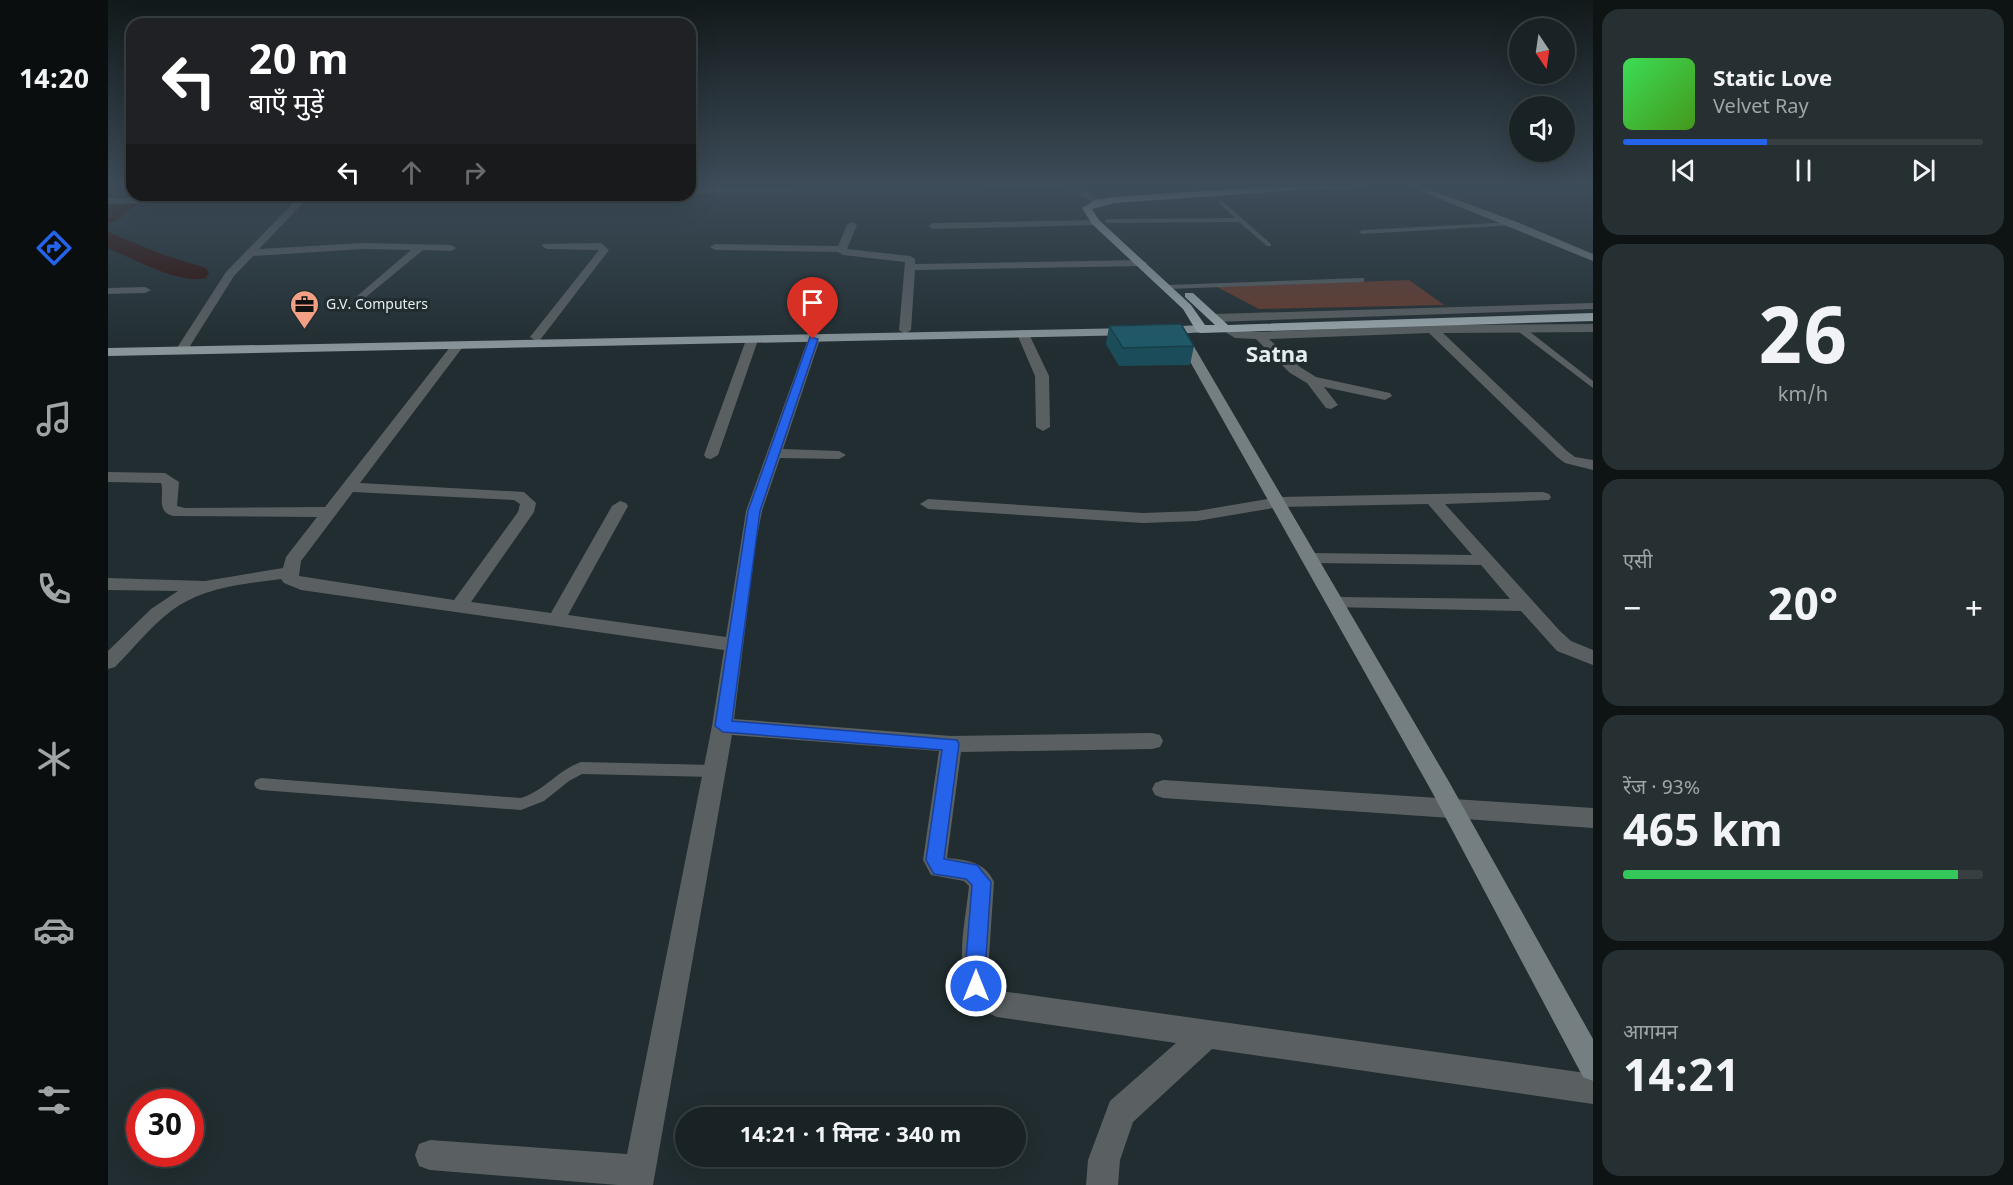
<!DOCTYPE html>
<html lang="hi">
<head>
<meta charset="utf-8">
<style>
  body { margin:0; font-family:Georgia,"Noto Sans Devanagari",serif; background:#262f31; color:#f1f3f6; height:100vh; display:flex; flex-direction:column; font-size:22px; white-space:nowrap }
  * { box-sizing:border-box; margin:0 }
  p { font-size:20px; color:#9fa4a6 }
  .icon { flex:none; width:33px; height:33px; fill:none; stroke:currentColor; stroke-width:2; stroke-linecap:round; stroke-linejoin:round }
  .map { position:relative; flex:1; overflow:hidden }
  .sheet { display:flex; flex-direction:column; gap:9px; padding:9px; background:#0e1314; width:420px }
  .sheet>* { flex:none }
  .top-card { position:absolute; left:18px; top:18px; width:570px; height:183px; border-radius:18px; box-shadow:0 6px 24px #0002,0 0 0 2px #373f41; background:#202124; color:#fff; overflow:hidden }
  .needle { width:39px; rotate:167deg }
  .tools { position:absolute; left:1401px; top:18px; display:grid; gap:12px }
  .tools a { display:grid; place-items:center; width:66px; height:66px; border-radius:50%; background:#192224; box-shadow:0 6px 24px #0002,0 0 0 2px #373f41; font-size:30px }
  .speed { position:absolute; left:18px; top:1089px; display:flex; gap:12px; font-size:30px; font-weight:700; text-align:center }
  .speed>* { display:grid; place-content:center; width:78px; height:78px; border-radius:50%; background:#192224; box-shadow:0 6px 24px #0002,0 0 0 2px #373f41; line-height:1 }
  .speed .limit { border:9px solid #d22; background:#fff; color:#111 }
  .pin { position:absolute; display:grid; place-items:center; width:51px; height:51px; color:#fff; margin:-62px -26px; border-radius:50% 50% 50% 0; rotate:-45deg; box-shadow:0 0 6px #0007 }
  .pin .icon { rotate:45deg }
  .me { position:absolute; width:66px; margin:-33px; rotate:0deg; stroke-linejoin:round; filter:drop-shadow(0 0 4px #0008) }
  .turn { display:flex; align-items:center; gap:21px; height:126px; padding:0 24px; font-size:27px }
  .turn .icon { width:78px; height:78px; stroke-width:2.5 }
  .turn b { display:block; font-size:42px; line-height:51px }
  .lanes { display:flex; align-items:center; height:57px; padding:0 24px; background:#0003; justify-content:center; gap:30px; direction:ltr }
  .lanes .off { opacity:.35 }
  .big { font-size:45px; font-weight:700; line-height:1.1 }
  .sheet .card { flex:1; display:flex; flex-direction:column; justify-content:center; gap:9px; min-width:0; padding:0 21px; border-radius:18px; background:#262f31 }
  .sheet .dial { align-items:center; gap:0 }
  .dial b { font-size:78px; line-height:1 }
  .song { display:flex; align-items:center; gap:18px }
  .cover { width:72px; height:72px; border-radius:9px; background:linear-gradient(135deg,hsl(130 70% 55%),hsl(100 70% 35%)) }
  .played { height:6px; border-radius:3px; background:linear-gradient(90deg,#2563eb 40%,#373f41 40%) }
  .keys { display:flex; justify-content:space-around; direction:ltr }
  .heat { display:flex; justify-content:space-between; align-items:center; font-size:33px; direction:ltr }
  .charge { height:9px; border-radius:4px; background:linear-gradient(90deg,#34c759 93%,#373f41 0) }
  .trip { position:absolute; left:567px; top:1107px; width:351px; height:60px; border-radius:30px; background:#192224; box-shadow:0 6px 24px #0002,0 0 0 2px #373f41; font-weight:700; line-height:60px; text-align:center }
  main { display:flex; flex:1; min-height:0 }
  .menu { display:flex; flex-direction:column; width:108px; justify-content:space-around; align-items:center; background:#0a0e0e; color:#9fa4a6 }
  .menu .icon { width:42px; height:42px }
  .menu .active { color:#2563eb }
  .menu b { font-size:27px; color:#f1f3f6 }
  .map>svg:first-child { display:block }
  .green { fill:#683a2c }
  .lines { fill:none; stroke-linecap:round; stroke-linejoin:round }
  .river { fill:#2e0901; fill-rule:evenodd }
  .lane { fill:#5a6062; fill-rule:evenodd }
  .street { fill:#5a6062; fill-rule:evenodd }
  .secondary { fill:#757e81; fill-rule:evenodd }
  .primary { fill:#899599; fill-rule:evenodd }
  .highway { fill:#9caaae; fill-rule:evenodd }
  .wall { fill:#1a4d59 }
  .building { fill:#1e5968; stroke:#153e49; stroke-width:1.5 }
  .route { fill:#2563eb; stroke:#184099; stroke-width:1.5 }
  .labels { text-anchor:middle; stroke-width:6; stroke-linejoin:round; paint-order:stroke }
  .far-poi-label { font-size:14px; fill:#e5edef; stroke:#212d30; text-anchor:start }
  .far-town-label { font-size:22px; font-weight:bold; fill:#e5edef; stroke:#212d30 }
</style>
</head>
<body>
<main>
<nav class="menu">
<b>14:20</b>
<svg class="icon active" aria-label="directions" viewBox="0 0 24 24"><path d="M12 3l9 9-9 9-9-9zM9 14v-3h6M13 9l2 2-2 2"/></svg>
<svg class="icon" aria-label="music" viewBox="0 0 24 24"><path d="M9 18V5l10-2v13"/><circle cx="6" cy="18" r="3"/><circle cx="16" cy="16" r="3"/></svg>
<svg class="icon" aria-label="phone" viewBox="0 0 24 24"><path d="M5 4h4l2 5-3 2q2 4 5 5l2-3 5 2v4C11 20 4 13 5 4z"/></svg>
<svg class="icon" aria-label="climate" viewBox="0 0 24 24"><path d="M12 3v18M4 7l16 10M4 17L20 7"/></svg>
<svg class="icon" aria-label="car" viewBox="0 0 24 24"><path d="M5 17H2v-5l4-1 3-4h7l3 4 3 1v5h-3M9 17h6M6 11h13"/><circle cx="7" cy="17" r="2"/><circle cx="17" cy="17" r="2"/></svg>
<svg class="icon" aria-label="filters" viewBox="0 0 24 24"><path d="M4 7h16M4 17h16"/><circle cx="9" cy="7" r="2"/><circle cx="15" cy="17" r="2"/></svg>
</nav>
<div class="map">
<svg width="1485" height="1185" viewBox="0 0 1485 1185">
  <rect width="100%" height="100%" fill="#212d30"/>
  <polygon class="green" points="1301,280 1336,305 1151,309 1109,287"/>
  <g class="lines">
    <g class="river">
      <polygon points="24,191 24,195 41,195 8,221 0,223 0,206"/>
      <path d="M0,232L56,255L98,268L101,273L98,278C72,285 24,258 0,248Z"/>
    </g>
    <g class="lane">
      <polygon points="1113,200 1163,244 1163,246 1159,246 1131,222 999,223 996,221 999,219 1127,218 1111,203"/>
      <polygon points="1406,222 1409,224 1408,225 1254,234 1251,232 1254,230"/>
      <polygon points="1253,278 1256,278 1256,282 1059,289 1055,287 1059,285"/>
      <polygon points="1407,325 1413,325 1485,381 1485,388 1407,329"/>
      <path d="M473,762L606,765L611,767L613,771L611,775L606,777L474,774L461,781L436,801L413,810L153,790L148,788L146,784L148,780L153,778L413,798C436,791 450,770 473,762Z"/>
    </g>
    <g class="street">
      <polygon points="0,184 17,184 0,187"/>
      <polygon points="826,184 958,184 971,186 995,202 987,204 965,190 944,187 582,194 582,188"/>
      <polygon points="192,195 350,195 346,198 198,200 151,249 255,243 343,245 348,248 343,251 315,250 252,302 248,301 248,297 303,250 255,249 145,256 126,276 77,354 69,354 67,351 118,272 188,200 0,204 0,198"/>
      <polygon points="990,220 990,224 987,225 825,229 820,226 825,223"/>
      <polygon points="744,222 749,225 739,249 802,256 807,259 807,264 1034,260 1039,263 1034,266 807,270 803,330 797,334 791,330 797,262 735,255 730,252 607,250 602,247 607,244 730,246 739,225"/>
      <polygon points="435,244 493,243 501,250 432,340 428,341 422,337 491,250 439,249 434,246"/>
      <polygon points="0,288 37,287 43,290 37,293 0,294"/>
      <polygon points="1485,303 1485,309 1107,322 1101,318 1107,314"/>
      <polygon points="1117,324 1133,331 1151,332 1324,325 1485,324 1485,332 1335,333 1459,451 1467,457 1485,460 1485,470 1457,463 1449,457 1321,333 1161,339 1192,367 1208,377 1282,393 1284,396 1277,400 1216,387 1230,405 1223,409 1218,408 1199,383 1182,373 1148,339 1127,338 1111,328"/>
      <polygon points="915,330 921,334 941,376 942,427 935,431 928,427 927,376 909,334"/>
      <path d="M706,335L712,339L675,449L731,451L738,455L731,459L672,458L654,511L648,542L626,719L843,736L1044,733L1052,735L1055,741L1052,747L1044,749L853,752L839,858C860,860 877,862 886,882L880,971L883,982L893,991L1485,1074V1104L1104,1049L1025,1122L1012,1160L1010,1185H978L980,1160L1002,1101L1068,1043L889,1017C837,996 857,930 861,886L856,881L823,875L815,860L831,751L624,735L545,1185H510L322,1170L311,1166L307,1155L311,1144L322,1140L519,1154L604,726L616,650L193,590L176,583L173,579C135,584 95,587 63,611C42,627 25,649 7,667L0,669V651L43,609L70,591L0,590V578L97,581L175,568L178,557L209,517L65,516C47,511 57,494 53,483L0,482V472L57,473L71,482L69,506L77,508L217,507L346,342H354V348L252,483L416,492L428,503L426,512L363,602L443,613L504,506L512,501L518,503L520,506L460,615L618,637L638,511L700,339ZM245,492L406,500L412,504L410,512L346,600L191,576L193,561Z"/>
      <polygon points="644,336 650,340 610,455 603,459 598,458 596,455 638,340"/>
      <polygon points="1435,492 1441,494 1443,497 1441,500 1337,504 1452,631 1463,641 1485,650 1485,665 1449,651 1413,611 1222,607 1219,603 1228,597 1402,599 1373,565 1203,563 1194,558 1203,553 1364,555 1320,504 1171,507 1089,521 1035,523 820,509 812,504 820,499 1035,513 1089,511 1171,497"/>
      <polygon points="1055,780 1485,808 1485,828 1055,798 1047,795 1044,789 1047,783"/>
    </g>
    <g class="secondary">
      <polygon points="1295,184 1306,184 1409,222 1485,254 1485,261"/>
      <polygon points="1072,329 1078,333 1340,780 1485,1039 1485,1081 1475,1077 1324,792 1066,333"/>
    </g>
    <g class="primary">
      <polygon points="1093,325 1099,329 1097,332 1053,335 1047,331 1053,327"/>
      <polygon points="1025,328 1031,332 1029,335 0,356 0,348"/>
    </g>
    <polygon class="highway" points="1202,184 1280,184 1224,191 1220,188 1006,203 984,209 991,220 1083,305 1097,325 1107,325 1077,297 1077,293 1085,293 1120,325 1485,313 1485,321 1093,333 1089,332 1075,309 984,224 974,208 987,200 1006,197"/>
  </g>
  <polygon class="wall" points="1001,326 1086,346 1082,365 1011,366 998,344"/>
  <polygon class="building" points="1073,324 1086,346 1015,348 1001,326"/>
  <linearGradient id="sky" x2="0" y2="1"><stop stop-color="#12191a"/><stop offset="0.53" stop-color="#3d4c59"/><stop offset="1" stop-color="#3d4c59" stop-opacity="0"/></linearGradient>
  <rect width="1485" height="350" fill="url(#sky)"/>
  <polygon class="route" points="702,337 710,339 652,511 624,721 849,740 851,744 836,859 869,865 883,882 877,972 879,986 876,993 868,996 861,993 857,972 864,885 858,879 826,874 818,860 834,750 615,732 607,726 640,511"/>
  <defs>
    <symbol id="office-pin" viewBox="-11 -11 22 30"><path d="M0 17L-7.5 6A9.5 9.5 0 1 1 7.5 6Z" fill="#f39f85" stroke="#212d30"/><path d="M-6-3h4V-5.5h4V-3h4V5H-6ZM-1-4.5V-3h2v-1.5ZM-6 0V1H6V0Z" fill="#111"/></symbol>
  </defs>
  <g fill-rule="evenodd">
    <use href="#office-pin" x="180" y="288" width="33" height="45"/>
  </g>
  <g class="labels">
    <g class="far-poi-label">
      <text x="218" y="309">G.V. Computers</text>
    </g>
    <g class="far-town-label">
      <text x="1169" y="362">Satna</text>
    </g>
  </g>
</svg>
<div class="tools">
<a><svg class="needle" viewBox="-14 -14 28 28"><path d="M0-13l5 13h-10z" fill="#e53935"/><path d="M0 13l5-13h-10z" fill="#9fa4a6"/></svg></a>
<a><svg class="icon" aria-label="sound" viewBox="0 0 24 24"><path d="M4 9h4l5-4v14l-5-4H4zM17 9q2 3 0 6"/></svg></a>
</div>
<div class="speed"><div class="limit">30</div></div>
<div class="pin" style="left:705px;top:339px;background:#d93025"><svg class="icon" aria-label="arrive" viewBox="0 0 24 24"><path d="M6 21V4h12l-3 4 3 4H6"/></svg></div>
<svg class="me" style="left:868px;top:986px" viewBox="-20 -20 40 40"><circle r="17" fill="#2563eb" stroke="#fff" stroke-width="3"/><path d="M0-11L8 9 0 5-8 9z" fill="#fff"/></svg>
<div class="trip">14:21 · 1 मिनट · 340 m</div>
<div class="top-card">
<div class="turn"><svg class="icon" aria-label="left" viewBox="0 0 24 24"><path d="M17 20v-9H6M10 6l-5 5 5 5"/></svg><div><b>20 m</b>बाएँ मुड़ें</div></div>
<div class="lanes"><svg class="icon" aria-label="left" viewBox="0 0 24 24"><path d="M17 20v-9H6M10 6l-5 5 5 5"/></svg><svg class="icon off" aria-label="ahead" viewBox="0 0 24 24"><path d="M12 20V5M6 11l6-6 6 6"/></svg><svg class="icon off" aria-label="right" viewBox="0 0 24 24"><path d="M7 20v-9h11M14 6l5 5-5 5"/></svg></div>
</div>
</div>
<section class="sheet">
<div class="card">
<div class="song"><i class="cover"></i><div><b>Static Love</b><p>Velvet Ray</p></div></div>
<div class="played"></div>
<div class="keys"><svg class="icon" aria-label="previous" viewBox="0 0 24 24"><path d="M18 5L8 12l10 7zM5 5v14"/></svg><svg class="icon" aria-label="pause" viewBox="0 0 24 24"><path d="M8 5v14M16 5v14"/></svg><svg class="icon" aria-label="next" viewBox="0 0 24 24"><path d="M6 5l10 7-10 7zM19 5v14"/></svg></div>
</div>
<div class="card dial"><b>26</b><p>km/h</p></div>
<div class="card"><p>एसी</p>
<div class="heat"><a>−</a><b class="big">20°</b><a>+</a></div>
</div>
<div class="card"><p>रेंज · 93%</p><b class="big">465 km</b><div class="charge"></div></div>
<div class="card"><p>आगमन</p><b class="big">14:21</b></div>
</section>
</main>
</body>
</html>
